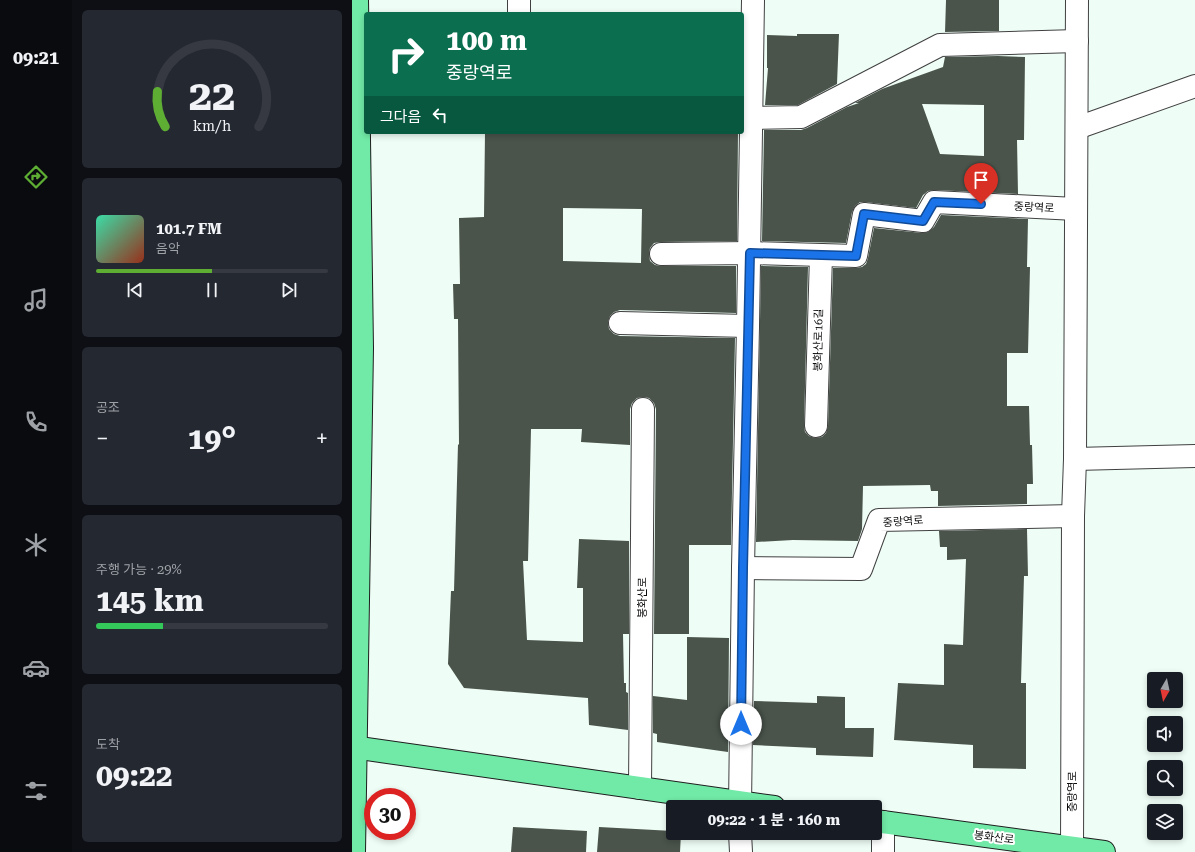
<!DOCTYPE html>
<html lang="ko">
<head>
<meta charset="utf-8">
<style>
  body { margin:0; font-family:"Roboto Serif","Noto Sans KR",serif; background:#242831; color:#f1f3f6; height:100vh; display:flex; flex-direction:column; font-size:15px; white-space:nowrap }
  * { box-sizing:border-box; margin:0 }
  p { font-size:13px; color:#9ea1a6 }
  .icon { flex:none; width:22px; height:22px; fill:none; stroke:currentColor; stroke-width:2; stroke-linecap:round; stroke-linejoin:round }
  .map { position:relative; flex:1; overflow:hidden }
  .panel { display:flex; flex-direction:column; gap:10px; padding:10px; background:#0d0f14; width:280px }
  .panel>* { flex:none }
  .top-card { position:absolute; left:12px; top:12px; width:380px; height:122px; border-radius:4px; box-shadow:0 2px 6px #0003; background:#0b6e4f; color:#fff; overflow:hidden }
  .needle { width:26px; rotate:189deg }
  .buttons { position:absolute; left:795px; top:672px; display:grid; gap:8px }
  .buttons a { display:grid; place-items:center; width:36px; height:36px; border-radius:4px; background:#171b24; box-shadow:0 2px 6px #0003; font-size:20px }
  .speed { position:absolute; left:12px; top:788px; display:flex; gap:8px; font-size:20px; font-weight:700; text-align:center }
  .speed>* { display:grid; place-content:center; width:52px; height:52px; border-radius:50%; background:#171b24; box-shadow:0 2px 6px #0003; line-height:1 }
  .speed .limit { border:6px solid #d22; background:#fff; color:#111 }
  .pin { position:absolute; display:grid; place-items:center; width:34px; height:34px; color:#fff; margin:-41px -17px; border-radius:50% 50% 50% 0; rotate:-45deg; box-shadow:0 0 4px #0007 }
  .pin .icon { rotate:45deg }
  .me { position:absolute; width:44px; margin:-22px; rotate:0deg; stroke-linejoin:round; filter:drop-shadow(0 0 3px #0008) }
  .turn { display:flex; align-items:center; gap:14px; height:84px; padding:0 16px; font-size:18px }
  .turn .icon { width:52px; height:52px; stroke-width:2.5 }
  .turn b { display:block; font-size:28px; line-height:34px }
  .then { display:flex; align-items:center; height:38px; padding:0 16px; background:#0003; gap:8px; font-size:15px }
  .big { font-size:30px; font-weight:700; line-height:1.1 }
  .panel .tile { flex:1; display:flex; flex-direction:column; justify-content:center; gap:6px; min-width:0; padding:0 14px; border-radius:6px; background:#242831 }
  .panel .dial { align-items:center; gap:0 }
  .dial svg { height:104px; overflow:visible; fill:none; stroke:#363941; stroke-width:7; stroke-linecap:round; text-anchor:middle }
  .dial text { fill:#f1f3f6; stroke:none }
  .song { display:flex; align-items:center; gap:12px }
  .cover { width:48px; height:48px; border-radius:6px; background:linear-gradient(135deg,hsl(160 70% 55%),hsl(10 70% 35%)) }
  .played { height:4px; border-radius:2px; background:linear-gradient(90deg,#5fae34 50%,#363941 50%) }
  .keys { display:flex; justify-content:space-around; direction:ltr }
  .heat { display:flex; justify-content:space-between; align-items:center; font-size:22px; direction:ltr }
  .charge { height:6px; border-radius:3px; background:linear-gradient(90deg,#34c759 29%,#363941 0) }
  .trip { position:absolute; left:314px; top:800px; width:216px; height:40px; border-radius:4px; background:#171b24; box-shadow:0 2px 6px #0003; font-weight:700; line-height:40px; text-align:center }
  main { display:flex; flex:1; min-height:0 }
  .tab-bar { display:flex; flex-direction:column; width:72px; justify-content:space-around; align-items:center; background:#090b0e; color:#9ea1a6 }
  .tab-bar .icon { width:28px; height:28px }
  .tab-bar .active { color:#5fae34 }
  .tab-bar b { font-size:18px; color:#f1f3f6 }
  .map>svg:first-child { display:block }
  .building { fill:#4a544b; fill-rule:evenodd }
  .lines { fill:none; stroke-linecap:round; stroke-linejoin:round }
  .minor-casing { stroke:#404040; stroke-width:24 }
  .major-casing { stroke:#1e1e1e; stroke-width:24 }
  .minor { stroke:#fff; stroke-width:22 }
  .major { stroke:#71eaa7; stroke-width:22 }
  .route-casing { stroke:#114b97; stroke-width:10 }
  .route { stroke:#1a73e8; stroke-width:7 }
  .labels { text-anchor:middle; stroke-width:4; stroke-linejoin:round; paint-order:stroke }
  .street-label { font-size:11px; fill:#0d0d0d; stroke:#fff }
</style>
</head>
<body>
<main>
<nav class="tab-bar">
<b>09:21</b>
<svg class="icon active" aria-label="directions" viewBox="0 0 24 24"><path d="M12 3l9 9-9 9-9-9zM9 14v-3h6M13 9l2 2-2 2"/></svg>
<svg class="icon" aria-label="music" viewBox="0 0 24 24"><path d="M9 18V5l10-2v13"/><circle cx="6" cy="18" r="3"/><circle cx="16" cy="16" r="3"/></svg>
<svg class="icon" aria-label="phone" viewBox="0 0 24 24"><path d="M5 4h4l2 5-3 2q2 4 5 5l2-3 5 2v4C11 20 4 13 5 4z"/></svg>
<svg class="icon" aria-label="climate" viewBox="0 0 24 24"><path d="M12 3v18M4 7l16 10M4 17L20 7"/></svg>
<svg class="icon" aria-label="car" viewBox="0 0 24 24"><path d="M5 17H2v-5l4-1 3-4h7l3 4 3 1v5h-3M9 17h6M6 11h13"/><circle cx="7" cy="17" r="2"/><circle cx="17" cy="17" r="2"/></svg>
<svg class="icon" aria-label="filters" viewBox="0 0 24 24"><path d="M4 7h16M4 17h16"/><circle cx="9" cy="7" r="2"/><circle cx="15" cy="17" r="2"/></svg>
</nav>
<section class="panel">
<div class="tile dial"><svg viewBox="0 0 100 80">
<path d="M14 69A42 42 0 1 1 86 69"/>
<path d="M14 69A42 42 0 0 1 8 42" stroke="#5fae34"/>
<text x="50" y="56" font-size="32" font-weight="700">22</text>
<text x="50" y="72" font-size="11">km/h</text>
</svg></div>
<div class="tile">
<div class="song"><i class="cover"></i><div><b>101.7 FM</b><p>음악</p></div></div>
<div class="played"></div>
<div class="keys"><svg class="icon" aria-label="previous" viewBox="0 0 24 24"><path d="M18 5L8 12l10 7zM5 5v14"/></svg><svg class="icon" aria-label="pause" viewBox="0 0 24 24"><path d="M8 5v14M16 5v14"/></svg><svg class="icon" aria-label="next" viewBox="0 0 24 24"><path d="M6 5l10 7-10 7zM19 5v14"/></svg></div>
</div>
<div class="tile"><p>공조</p>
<div class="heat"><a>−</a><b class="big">19°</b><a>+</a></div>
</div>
<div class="tile"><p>주행 가능 · 29%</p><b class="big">145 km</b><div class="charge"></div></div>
<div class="tile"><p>도착</p><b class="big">09:22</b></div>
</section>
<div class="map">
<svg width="843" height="852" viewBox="0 0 843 852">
  <rect width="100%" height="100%" fill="#eefdf6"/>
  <g class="building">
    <polygon points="594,0 647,0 647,31 593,32"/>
    <polygon points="445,34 487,34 485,84 446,105 413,105 416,68 415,68 415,35 445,36"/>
    <path d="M646,56L673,57L672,140H665L666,194L583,190L576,191L571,195L564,208L513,202H508L503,206L500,212L494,243L410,241L412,130H449L455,128L495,107L507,103H503L530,89L591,67L593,57ZM570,104L632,105V156L588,154Z"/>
    <path d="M133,132H386L385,241L309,242L302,243L298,248L297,254L298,261L303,265L309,266H384V313L268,310L262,312L258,316L256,322L257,329L262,334L268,336L383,338L379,545H337V634H302L304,409L302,403L297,398L291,397L285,398L280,403L278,409V445L229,442L230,429H179L176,561H171L175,640L231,642V588H225L227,539L277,541V634H271L272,683H274V692L276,693V730L237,725L236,698L112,688L96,664L99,591H102L106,444L107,445L106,319H102L101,284H108L107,218L132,217ZM211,208L290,209L289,263L211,261Z"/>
    <polygon points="589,215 676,219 675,267 678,267 676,353 655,353 655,406 677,406 678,445 680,445 681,484 675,484 675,504 586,506 586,491 579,491 578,485 511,486 510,529 506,541 441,540 404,542 409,266 456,267 452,426 453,432 457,436 463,438 470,437 474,433 476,426 481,268 504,268 510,267 514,264 516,258 522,228 570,233 576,232 582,227"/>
    <polygon points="675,529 676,576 672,576 669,683 674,683 674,769 621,768 621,745 542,740 546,683 592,685 592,644 611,645 614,559 595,560 595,547 588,547 587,531"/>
    <polygon points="335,637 377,638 376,752 305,742 305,734 301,733 301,696 335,700"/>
    <polygon points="465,696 493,697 493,728 522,728 521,757 464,755 464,748 401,745 402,701 465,703"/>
    <polygon points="161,827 235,831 234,852 159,852"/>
    <polygon points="247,827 321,831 321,833 329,833 328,852 245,852"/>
  </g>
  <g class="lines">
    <defs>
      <g id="minor">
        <polyline points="167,14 167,0"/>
        <polyline points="400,118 449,117 588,45 725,41"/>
        <polyline points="725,128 843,86"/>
        <polyline points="309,254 398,253 504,256 512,214 571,221 582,202 724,209"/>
        <polyline points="268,323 396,326"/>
        <polyline points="464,426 469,255"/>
        <polyline points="723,459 843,456"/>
        <polyline points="391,568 509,569 527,520 721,516"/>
        <polyline points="288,788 291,409"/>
        <polyline points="388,807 391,568 396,326 401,0"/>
        <polyline points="531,822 531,852"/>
        <polyline points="388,833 389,852"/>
        <polyline points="720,852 721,516 723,459 725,0"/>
      </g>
      <g id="major">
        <polyline points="0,747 422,807"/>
        <polyline points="523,821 752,852"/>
        <polyline points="2,852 10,348 5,0"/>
      </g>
    </defs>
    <use href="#minor" class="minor-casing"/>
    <use href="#major" class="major-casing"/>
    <use href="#minor" class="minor"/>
    <use href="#major" class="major"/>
  </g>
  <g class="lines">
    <defs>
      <polyline id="route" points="389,724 391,568 398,253 504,256 512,214 571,221 582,202 629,204"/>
    </defs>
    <use href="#route" class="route-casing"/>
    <use href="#route" class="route"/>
  </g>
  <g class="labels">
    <g class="street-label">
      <text transform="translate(682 207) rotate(3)" y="4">중랑역로</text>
      <text transform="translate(466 340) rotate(-89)" y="4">봉화산로16길</text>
      <text transform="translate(551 521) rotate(-4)" y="4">중랑역로</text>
      <text transform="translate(290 598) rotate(-90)" y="4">봉화산로</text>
      <text transform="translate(720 792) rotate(-90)" y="4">중랑역로</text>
      <text transform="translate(642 837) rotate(7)" y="4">봉화산로</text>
    </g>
  </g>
</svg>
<div class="buttons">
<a><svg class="needle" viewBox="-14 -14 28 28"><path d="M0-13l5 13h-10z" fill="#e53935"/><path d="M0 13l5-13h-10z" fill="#9ea1a6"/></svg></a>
<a><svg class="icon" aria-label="sound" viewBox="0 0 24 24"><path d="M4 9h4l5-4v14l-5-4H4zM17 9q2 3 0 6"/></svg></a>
<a><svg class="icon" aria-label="search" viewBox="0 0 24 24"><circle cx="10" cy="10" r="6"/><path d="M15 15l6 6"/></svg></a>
<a><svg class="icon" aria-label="layers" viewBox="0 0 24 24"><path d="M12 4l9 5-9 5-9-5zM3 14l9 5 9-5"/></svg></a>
</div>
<div class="speed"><div class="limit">30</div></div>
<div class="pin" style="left:629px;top:204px;background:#d93025"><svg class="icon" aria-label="arrive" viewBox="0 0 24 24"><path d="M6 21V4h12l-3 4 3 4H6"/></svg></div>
<svg class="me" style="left:389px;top:724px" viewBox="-20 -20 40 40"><circle r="19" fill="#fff"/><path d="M0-13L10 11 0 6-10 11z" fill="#1a73e8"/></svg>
<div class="trip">09:22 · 1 분 · 160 m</div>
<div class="top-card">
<div class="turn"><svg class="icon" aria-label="right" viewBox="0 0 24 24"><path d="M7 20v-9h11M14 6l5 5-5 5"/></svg><div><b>100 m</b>중랑역로</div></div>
<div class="then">그다음<svg class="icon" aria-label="left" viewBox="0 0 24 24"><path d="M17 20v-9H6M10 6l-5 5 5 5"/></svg></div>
</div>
</div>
</main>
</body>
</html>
